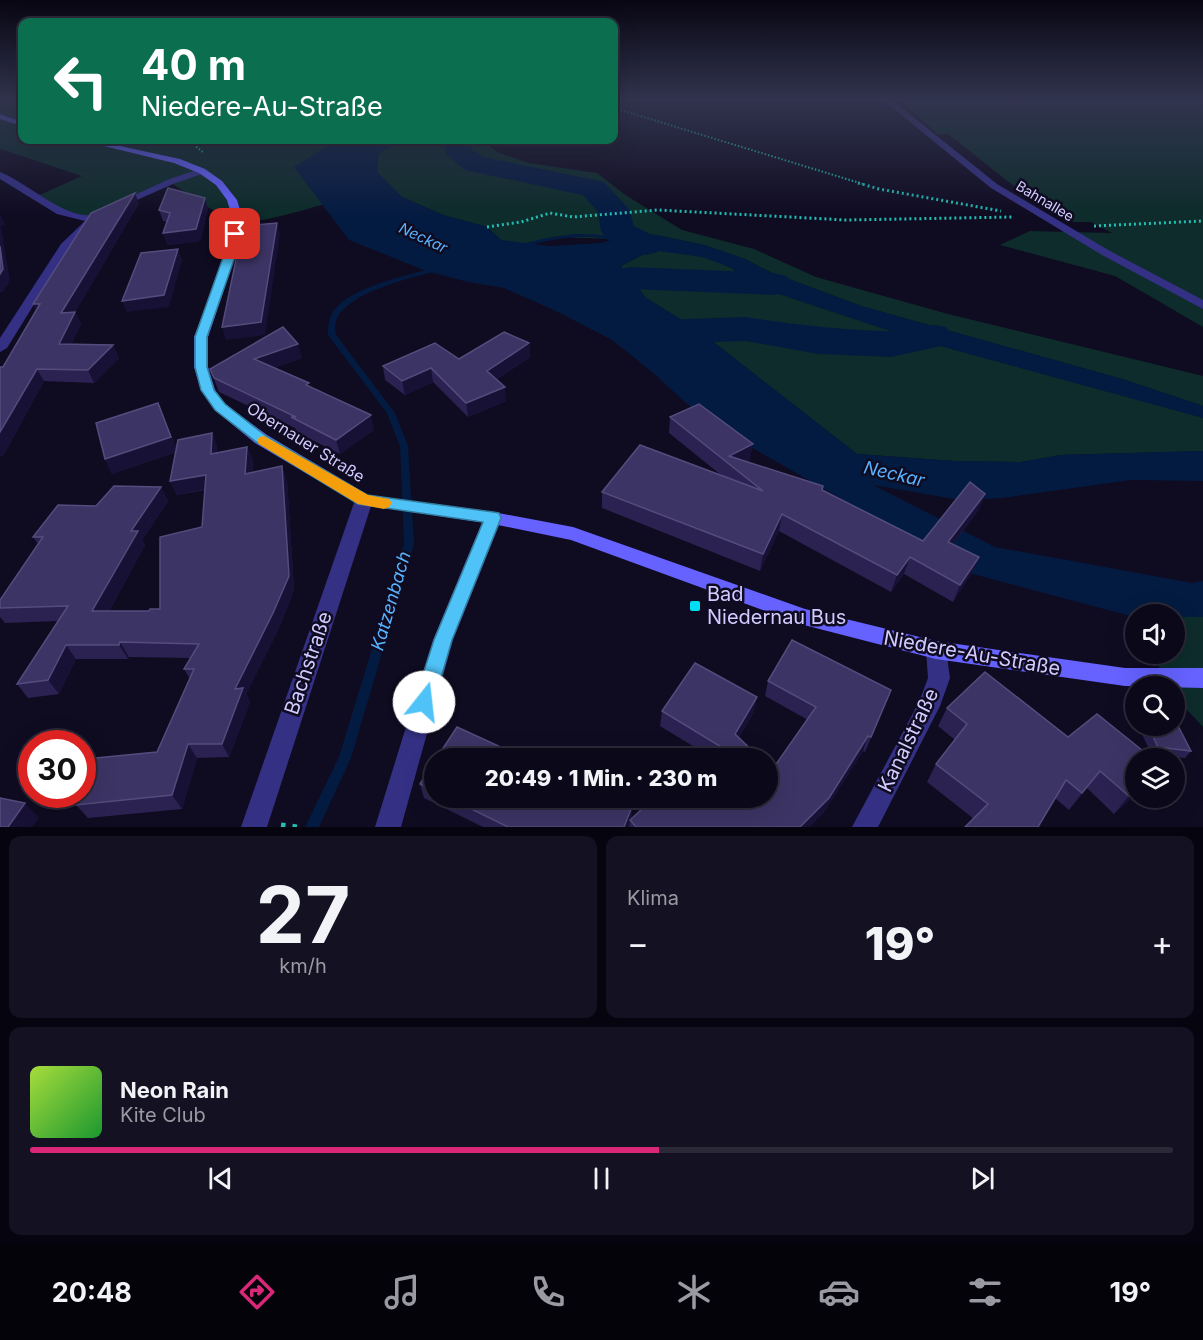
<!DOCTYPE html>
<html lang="de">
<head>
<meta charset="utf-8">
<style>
  body { margin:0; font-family:Inter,sans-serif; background:#141122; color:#f1f3f6; height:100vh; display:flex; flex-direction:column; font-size:22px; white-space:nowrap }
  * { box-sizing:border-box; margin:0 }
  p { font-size:20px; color:#9a9aa2 }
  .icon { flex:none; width:33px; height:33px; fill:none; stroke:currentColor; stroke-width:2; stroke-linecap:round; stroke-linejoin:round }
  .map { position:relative; height:827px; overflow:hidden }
  .drawer { display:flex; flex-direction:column; gap:9px; padding:9px; background:#06040e; flex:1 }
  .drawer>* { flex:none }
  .hud { position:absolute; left:18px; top:18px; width:600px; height:126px; border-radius:12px; box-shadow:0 6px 24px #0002,0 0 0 2px #2b2938; background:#0b6e4f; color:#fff; overflow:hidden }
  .buttons { position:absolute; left:1125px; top:604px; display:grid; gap:12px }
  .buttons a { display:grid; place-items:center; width:60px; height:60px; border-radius:50%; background:#0b0819; box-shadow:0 6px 24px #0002,0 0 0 2px #2b2938; font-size:30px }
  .speed { position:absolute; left:18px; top:730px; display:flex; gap:12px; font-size:30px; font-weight:700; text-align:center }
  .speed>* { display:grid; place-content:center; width:78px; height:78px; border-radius:50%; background:#0b0819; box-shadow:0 6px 24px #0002,0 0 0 2px #2b2938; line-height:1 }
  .speed .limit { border:9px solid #d22; background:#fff; color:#111 }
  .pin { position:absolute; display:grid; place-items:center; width:51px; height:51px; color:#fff; margin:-26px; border-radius:12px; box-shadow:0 3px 9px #0006 }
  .me { position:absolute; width:66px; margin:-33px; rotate:16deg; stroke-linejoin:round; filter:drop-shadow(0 0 4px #0008) }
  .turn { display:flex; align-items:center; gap:21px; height:126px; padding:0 24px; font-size:27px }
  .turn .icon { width:78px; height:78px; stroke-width:2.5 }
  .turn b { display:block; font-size:42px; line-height:51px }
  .big { font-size:45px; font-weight:800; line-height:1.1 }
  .drawer .widget { flex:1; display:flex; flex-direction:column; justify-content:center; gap:9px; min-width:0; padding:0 21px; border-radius:12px; background:#141122 }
  .drawer .dial { align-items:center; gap:0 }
  .dial b { font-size:78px; line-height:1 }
  .song { display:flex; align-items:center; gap:18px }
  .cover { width:72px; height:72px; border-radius:9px; background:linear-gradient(135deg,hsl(80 70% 55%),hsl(130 70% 35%)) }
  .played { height:6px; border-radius:3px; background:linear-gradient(90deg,#db2777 55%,#2b2938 55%) }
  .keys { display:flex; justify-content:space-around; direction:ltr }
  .heat { display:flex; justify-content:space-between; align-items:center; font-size:33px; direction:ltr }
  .drawer .tiles { flex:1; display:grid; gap:9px; grid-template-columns:1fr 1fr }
  .widget:last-child { grid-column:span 2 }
  .trip { position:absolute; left:424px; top:748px; width:354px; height:60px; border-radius:30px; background:#0b0819; box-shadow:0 6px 24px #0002,0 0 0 2px #2b2938; font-weight:800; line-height:60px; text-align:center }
  .menu { display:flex; height:96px; justify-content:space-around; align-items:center; background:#04030a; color:#9a9aa2 }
  .menu .icon { width:42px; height:42px }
  .menu .on { color:#db2777 }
  .menu b { font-size:27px; color:#f1f3f6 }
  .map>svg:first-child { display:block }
  .green { fill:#0d2c2b }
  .water { fill:#041b41 }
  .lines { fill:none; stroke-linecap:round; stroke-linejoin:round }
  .stream { fill:#041b41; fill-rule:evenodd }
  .river { fill:#041b41; fill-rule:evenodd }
  .path-far2 { stroke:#22bdb3; stroke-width:2; stroke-dasharray:1.5 2; stroke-linecap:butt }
  .path-far1 { stroke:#22bdb3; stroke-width:3; stroke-dasharray:2 3; stroke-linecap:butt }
  .path { stroke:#22bdb3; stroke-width:5; stroke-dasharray:4.5 7; stroke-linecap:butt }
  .street { fill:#343185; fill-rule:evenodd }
  .secondary { fill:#6562ff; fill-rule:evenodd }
  .wall { fill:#2b2251 }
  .shaded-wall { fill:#181136 }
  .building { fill:#3c3464; stroke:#544c7c; stroke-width:1.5 }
  .route { fill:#4fc3f7; stroke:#337fa1; stroke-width:1.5 }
  .slow { fill:#f59e0b }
  .poi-dot { fill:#00def6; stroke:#0f0b21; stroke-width:2 }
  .labels { text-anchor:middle; stroke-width:5; stroke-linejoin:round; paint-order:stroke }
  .far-street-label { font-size:14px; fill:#d1cbff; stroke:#0f0b21 }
  .far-water-label { font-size:15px; font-style:italic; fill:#59b3ff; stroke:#0f0b21 }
  .street-label { font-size:16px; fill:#d1cbff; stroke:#0f0b21 }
  .water-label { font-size:18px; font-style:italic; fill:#59b3ff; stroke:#0f0b21 }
  .near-poi-label { font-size:20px; fill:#d1cbff; stroke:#0f0b21; text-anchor:start }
  .near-street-label { font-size:20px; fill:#d1cbff; stroke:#0f0b21 }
</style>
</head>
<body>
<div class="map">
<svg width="1203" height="827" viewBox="0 0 1203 827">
  <rect width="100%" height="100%" fill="#0f0b21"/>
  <g class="green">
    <path d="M0,100H22V140H337L334,142L325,204C306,209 266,222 248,221C219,219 193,197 170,182L91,219L61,212L37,196L82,176L0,149Z"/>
    <polygon points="900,100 1203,100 1203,327 1115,276 1000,245 1030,231 1112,233 1091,222 1073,222 1019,190 948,134 937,134"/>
    <polygon points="400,140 483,140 497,152 529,163 597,173 624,194 682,230 754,249 816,277 948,314 1203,376 1203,406 1122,379 861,306 770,272 745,259 704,245 656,235 618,231 615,239 555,237 520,245 501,240 487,227 443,215 402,197 377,172 378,154"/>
    <polygon points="652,250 702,256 732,268 749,284 915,339 1201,417 1203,418 1203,451 1061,455 1021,462 954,461 857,454 698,330 646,298 621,266"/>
    <polygon points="1175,617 1203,617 1203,727 1175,697 1174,687 1169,687 1153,654 1174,654"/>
  </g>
  <polygon class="water" points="337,140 400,140 378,154 377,172 402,197 443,215 487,227 501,240 550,246 600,243 615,239 618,231 656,235 704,245 745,259 770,272 861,306 1122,379 1203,406 1203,418 915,339 749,284 732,268 702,257 652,250 621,266 646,298 698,330 857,454 954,461 1021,462 1061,455 1203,451 1203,481 1131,480 1002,498 960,500 873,485 995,547 1192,583 1203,581 1203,617 1134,617 973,574 707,422 651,371 612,340 558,312 504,288 468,282 426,271 349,240 294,167"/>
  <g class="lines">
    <g class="stream">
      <path d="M573,234C592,234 612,234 628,244L625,246C617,243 610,240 602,238C576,234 549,241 524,246L526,250L523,252L521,251L517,245L546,238Z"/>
      <path d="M437,267L440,269L439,270C412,278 346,292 336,321C335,325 335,330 336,335L395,413L408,446L414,544L351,758L319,827H305L339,757L404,544L400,446L387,413L328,335C328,325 329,316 336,308C355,286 409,275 437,267Z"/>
    </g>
    <g class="river">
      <polygon points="445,140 471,140 472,150 484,157 604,182 629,209 634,226 658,238 663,245 658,252 646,255 634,252 606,238 601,231 598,212 583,195 465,170 445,153"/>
      <polygon points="630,267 773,273 786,276 792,284 786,292 773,295 630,289 567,304 553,300 548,292 553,284"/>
      <path d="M745,317C793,324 839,330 887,331C909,332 923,321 946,327L952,336L946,345L891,357L819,354L745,341L632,345L617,342L611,333L617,324L632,321Z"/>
    </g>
    <g class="path-far2">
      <polyline points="614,108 863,184"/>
      <polyline points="188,140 204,153"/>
    </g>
    <g class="path-far1">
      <polyline points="858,183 879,189 1001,211"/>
      <polyline points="1094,226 1203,221"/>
      <polyline points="487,227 521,222 550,213 573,217 658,210 846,220 1013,217"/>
    </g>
    <polyline class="path" points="281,825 298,827"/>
    <g class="street">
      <polygon points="883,100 892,100 997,184 1110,251 1203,300 1203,309 1102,255 991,188"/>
      <polygon points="202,168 205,169 205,173 173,184 121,207 113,205 167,180"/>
      <path d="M0,172C23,180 70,223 94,214L99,217L69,248L7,348L0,352V338L61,244L85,221L57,214L0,179Z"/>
      <polygon points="364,494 370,496 373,500 267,827 241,827 355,500 358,496"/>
      <polygon points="493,512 499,514 502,518 453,640 401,827 375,827 433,640 484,518 487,514"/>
      <polygon points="936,641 943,644 946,650 950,678 940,706 878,827 852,827 919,702 928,678 926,650 929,644"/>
    </g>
    <g class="secondary">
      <polygon points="0,114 22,122 22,126 0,119"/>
      <polygon points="79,140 92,140 180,159 205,169 222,181 237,200 243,220 238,248 208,337 208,367 215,390 225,404 267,435 368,495 493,512 573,527 805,609 936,641 1125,668 1203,668 1203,688 1125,686 936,659 804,625 571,540 493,524 358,504 255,443 215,410 201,390 194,367 194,337 228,248 233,220 227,200 216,185 199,173 174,163"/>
    </g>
  </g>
  <g class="wall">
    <polygon points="205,198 208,209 200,241 168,245 163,233 167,222 163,221 159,210"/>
    <polygon points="139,203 75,312 81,324 71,344 113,345 119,358 94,383 44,381 3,456 3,367 36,310 33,304"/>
    <polygon points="529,343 530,357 497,379 506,401 468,417 433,382 405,395 385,380 383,366 459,359"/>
    <polygon points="302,358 273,368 310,387 374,430 340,454 296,432 295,428 219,392 210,369"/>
    <polygon points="158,403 176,448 212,433 217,447 217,453 247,447 253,461 252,473 287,480 294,590 279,628 246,694 250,702 229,757 197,758 182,809 88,818 76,805 157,752 190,679 184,669 191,658 129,657 128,659 76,659 59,694 28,698 17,684 58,621 5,623 0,617 0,600 38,544 33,537 96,506 161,487 168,501 142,540 145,545 109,611 149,611 160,609 202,527 205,490 177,495 170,481 176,452 112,474 105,459"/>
    <polygon points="670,417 750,460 747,462 822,490 923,541 985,494 978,511 953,544 979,557 971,574 953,602 904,574 891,592 779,531 760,571 602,508 602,492 721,475 669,433"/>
    <polygon points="985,672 1136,794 1114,814 1087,788 1069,810 1055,798 974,819 927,782 936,764 955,740 938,726 947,708"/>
    <polygon points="768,681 891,690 865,752 863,751 824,812 809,827 483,827 424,798 420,784 435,760 435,798 613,798 632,818 768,798 772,770 808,720 765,696"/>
    <polygon points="662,711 754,712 739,737 761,759 714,759 660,726"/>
    <polygon points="1138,726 1174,726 1191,751 1185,758 1152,755"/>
  </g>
  <g class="shaded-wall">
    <polygon points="135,193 139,203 75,312 81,324 65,356 59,344 61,313"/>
    <polygon points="205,198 208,209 200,241 168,245 163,233"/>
    <polygon points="0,214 5,225 1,226 10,281 3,292 0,292"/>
    <polygon points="277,223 280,235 265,335 226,340 222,327"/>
    <polygon points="178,249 182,260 169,307 127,312 122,301"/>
    <polygon points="33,304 40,304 39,316"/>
    <polygon points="529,343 530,357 489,384 487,371"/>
    <polygon points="298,344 302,358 258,373 254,359"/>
    <polygon points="113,345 119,358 94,383 88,370"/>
    <polygon points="431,368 433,382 405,395 402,381"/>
    <polygon points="37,369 44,381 3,456 0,456 0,432"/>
    <polygon points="505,387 506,401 468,417 466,403"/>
    <polygon points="158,403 178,451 112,474 105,459"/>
    <polygon points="371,415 374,430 340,454 336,440"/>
    <polygon points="212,433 217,447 216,468 211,454"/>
    <polygon points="753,444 750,460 735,468 729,456"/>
    <polygon points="247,447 253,461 251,488 245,474"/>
    <polygon points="282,466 287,480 294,590 279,628 246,694 250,702 229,757 222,744"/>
    <polygon points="206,475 212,488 177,495 170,481"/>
    <polygon points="161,487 168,501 142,540 145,545 101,625 92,611 131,531"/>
    <polygon points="985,494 978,511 941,559 948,542"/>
    <polygon points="782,514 779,531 760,571 763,554"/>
    <polygon points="910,557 904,574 891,592 897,575"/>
    <polygon points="979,557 971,574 953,602 960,585"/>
    <polygon points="120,642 129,657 128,659 119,645"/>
    <polygon points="66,645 76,659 59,694 48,680"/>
    <polygon points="757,697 754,712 732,748 735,734"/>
    <polygon points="868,736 863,751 824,812 809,827 800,827"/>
    <polygon points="188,744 197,758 182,809 172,795"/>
    <polygon points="1100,771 1087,788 1069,810 1082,793"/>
    <polygon points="1136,791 1136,794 1114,814 1129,796"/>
    <polygon points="25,803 39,818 32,827 8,827"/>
    <polygon points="632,807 632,821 630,820 629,827 624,827"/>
  </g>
  <g class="building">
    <polygon points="168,188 205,198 196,229 163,233 170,213 159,210"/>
    <polygon points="135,193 61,313 75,312 59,344 113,345 88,370 37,369 0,432 0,367 3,367 40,304 33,304 91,213"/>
    <polygon points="277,223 261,322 222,327 243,226"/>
    <polygon points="0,246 3,269 0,274"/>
    <polygon points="178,249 164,295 122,301 141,253"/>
    <polygon points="283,327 298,344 254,359 309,383 306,385 371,415 336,440 291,417 296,417 214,378 210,369"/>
    <polygon points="504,332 529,343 487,371 505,387 466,403 431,368 402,381 383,366 435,343 459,359"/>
    <polygon points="158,403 171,437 105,459 96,423"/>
    <polygon points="699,404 753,444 729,456 823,486 822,490 923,541 970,482 985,494 948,542 979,557 960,585 910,557 897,575 782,514 763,554 602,492 640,445 763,491 670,417"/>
    <polygon points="212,433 211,454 247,447 245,474 282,466 289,576 273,613 235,689 243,688 222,744 188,744 172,795 76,805 80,795 82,795 82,790 96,758 157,752 194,669 184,669 199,644 120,642 119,645 66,645 48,680 17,684 68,606 0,608 0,600 43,537 33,537 58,505 96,506 114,486 161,487 131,531 138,531 92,611 149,611 150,609 160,609 160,537 202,527 206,475 170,481 178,440"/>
    <polygon points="792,640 891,690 871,737 868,736 829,798 800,827 636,827 630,820 654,798 768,798 768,766 772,770 816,707 768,681"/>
    <polygon points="695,663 757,697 735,734 761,759 741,759 662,711"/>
    <polygon points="985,672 1068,737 1097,714 1153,759 1136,759 1136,791 1129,796 1100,771 1082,793 1066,780 1038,827 965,827 988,804 936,764 967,724 947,708"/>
    <polygon points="1174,718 1191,751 1158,747 1148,726 1174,726"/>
    <polygon points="457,727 527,759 436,759"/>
    <polygon points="435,760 435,791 420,784"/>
    <polygon points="0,798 25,803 8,827 0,827"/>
    <polygon points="449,798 613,798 632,807 624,827 508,827"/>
  </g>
  <linearGradient id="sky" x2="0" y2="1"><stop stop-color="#080612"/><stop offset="0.46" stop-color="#31344e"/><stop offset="1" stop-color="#31344e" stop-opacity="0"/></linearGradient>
  <rect width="1203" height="216" fill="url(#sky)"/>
  <polygon class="route" points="232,232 240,234 238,248 207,337 207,367 214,390 225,404 266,436 367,495 493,512 499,513 501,518 452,640 432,709 424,711 417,709 414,702 434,640 483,522 358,504 256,442 215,410 201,390 195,367 195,337"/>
  <polygon class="slow" points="264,436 368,495 389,499 392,503 389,507 384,509 358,504 259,444 257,441 259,437"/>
  <rect class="poi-dot" x="689" y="600" width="12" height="12" rx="3"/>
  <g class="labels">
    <g class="far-street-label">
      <text transform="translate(1045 201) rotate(31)" y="5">Bahnallee</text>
    </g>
    <g class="far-water-label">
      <text transform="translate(423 238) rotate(25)" y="5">Neckar</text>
    </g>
    <g class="street-label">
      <text transform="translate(306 442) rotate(32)" y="6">Obernauer Straße</text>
    </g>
    <g class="water-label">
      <text transform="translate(894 474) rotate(13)" y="6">Neckar</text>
      <text transform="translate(391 601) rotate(-74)" y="6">Katzenbach</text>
    </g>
    <g class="near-poi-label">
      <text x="707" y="601">Bad<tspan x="707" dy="23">Niedernau Bus</tspan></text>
    </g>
    <g class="near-street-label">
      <text transform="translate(972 653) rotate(10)" y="7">Niedere-Au-Straße</text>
      <text transform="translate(308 663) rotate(-71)" y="7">Bachstraße</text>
      <text transform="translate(908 740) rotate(-64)" y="7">Kanalstraße</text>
    </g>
  </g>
</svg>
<div class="buttons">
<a><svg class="icon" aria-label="sound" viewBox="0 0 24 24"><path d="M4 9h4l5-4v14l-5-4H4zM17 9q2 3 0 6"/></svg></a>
<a><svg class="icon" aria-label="search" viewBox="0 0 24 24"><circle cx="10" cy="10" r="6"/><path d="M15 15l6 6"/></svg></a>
<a><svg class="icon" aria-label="layers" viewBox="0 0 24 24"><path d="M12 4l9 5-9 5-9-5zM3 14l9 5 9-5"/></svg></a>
</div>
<div class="speed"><div class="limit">30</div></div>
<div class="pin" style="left:235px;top:234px;background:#d93025"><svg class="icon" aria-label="arrive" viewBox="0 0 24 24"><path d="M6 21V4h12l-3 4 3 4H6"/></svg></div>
<svg class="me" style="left:424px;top:702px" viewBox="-20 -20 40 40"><circle r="19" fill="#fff"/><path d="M0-13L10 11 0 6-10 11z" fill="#4fc3f7"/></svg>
<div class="trip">20:49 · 1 Min. · 230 m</div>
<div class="hud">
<div class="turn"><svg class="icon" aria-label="left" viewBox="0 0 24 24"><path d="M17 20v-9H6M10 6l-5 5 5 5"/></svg><div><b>40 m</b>Niedere-Au-Straße</div></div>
</div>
</div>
<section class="drawer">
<div class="tiles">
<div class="widget dial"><b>27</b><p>km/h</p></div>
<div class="widget"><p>Klima</p>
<div class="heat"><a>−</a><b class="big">19°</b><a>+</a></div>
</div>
<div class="widget">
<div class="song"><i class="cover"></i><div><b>Neon Rain</b><p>Kite Club</p></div></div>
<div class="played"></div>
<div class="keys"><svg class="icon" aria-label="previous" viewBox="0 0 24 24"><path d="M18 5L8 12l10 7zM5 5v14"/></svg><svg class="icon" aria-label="pause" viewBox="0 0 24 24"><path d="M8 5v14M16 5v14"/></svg><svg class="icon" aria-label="next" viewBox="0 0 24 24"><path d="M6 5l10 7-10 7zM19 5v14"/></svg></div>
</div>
</div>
</section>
<nav class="menu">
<b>20:48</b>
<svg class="icon on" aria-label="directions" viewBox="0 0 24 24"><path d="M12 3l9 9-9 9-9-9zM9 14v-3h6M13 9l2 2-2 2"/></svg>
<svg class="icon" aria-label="music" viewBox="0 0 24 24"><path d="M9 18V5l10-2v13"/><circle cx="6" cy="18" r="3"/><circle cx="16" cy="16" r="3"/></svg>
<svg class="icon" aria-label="phone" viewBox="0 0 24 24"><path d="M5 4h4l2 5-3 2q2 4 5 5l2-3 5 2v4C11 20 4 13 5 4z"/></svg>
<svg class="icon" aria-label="climate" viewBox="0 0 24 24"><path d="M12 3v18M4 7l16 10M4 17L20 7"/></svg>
<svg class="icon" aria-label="car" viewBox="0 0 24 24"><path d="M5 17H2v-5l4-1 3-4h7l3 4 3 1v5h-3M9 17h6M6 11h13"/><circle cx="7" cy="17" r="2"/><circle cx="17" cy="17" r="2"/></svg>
<svg class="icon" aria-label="filters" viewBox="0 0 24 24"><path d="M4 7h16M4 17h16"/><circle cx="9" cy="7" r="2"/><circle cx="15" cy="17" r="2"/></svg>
<b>19°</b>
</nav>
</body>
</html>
